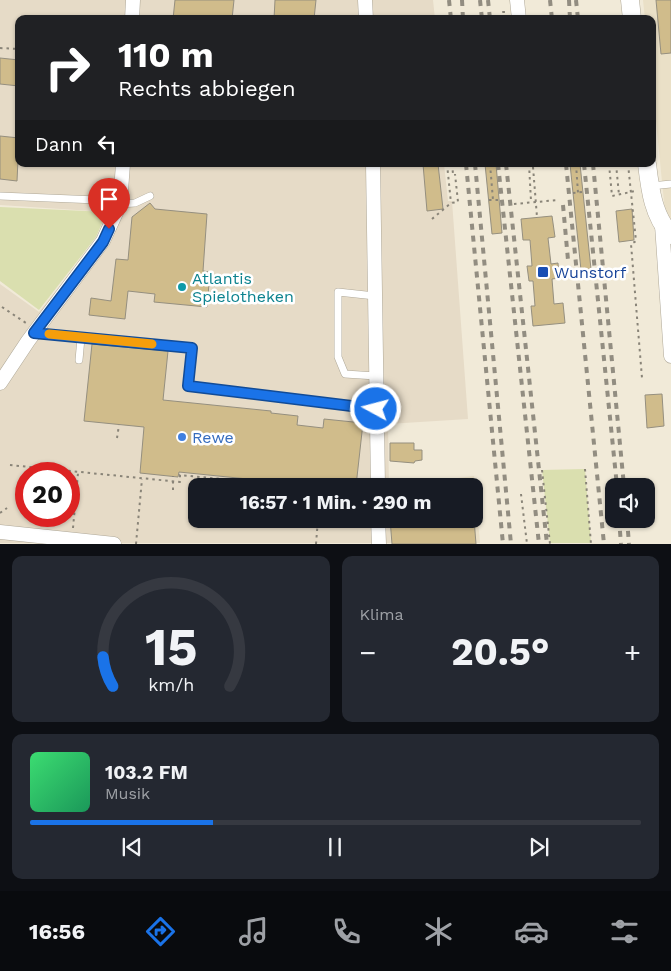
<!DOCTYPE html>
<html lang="de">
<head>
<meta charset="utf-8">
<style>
  body { margin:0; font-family:"Work Sans",sans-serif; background:#242831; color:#f1f3f6; height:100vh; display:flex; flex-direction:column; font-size:19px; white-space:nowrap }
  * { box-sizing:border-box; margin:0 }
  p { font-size:16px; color:#9ea1a6 }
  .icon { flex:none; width:28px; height:28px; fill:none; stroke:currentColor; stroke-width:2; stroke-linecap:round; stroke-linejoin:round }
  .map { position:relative; height:544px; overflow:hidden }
  .panel { display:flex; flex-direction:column; gap:12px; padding:12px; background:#0d0f14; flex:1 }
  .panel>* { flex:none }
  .top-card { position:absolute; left:15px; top:15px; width:641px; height:152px; border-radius:10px; box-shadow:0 1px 4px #0004; background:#202124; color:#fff; overflow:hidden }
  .buttons { position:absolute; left:605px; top:478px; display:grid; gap:10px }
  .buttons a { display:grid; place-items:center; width:50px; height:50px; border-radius:10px; background:#171b24; box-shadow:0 1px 4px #0004; font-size:25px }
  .speed { position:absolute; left:15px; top:462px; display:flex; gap:10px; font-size:25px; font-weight:700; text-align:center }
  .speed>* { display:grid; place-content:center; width:65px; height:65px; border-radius:50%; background:#171b24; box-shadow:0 1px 4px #0004; line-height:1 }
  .speed .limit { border:8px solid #d22; background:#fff; color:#111 }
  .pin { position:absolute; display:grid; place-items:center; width:42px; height:42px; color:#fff; margin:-51px -21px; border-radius:50% 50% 50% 0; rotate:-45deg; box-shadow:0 0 5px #0007 }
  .pin .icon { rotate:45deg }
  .me { position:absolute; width:55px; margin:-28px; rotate:277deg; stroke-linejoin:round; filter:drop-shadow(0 0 4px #0008) }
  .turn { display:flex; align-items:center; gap:18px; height:105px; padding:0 20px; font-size:22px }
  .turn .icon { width:65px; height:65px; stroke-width:2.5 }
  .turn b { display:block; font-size:35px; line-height:42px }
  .then { display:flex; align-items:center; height:48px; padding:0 20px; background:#0003; gap:10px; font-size:19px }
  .big { font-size:38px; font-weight:700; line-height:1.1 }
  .panel .card { flex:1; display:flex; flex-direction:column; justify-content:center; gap:8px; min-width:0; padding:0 18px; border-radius:10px; background:#242831 }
  .panel .dial { align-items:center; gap:0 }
  .dial svg { height:130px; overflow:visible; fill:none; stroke:#363941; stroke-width:7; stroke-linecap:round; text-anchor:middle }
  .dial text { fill:#f1f3f6; stroke:none }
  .song { display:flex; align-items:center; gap:15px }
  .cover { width:60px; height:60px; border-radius:8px; background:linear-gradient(135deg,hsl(140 70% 55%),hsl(150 70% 35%)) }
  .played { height:5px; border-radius:2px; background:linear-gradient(90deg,#1a73e8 30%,#363941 30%) }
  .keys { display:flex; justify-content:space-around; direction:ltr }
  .heat { display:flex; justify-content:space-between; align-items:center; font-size:28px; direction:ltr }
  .panel .tiles { flex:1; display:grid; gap:12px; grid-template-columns:1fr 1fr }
  .card:last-child { grid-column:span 2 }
  .trip { position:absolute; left:188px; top:478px; width:295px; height:50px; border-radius:10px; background:#171b24; box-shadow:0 1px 4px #0004; font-weight:700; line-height:50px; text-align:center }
  .tab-bar { display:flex; height:80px; justify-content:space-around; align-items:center; background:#090b0e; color:#9ea1a6 }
  .tab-bar .icon { width:35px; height:35px }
  .tab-bar .active { color:#1a73e8 }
  .tab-bar b { font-size:22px; color:#f1f3f6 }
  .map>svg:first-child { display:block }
  .commercial { fill:#e6dbc7; fill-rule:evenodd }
  .built { fill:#eae0c7 }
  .green { fill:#dadfaf }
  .building { fill:#d0bc8b; stroke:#958f7f }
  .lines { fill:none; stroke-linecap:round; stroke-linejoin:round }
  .service-casing { stroke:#afa898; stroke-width:8 }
  .minor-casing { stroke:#afa898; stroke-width:15 }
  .tertiary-casing { stroke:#afa898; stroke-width:19 }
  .path { stroke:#898478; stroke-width:2; stroke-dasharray:2.5 4; stroke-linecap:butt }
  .service { stroke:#fff; stroke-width:7 }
  .minor { stroke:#fff; stroke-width:14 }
  .tertiary { stroke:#fff; stroke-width:18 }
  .rail { stroke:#928d81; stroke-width:4; stroke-dasharray:6 6; stroke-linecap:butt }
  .route-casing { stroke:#114b97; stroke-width:12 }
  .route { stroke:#1a73e8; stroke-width:9 }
  .slow { stroke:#f59e0b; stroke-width:9 }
  .transit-dot { fill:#1a4fb4; stroke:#fff; stroke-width:2 }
  .culture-dot { fill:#0f9aa8; stroke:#fff; stroke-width:2 }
  .shop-dot { fill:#3f7fe0; stroke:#fff; stroke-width:2 }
  .labels { text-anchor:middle; stroke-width:5; stroke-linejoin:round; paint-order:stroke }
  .transit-label { font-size:16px; fill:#164399; stroke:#fff; text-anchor:start }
  .culture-label { font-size:16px; fill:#0d838f; stroke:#fff; text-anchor:start }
  .shop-label { font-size:16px; fill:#366cbe; stroke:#fff; text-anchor:start }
</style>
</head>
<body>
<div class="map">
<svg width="671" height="544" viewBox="0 0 671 544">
  <rect width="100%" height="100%" fill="#f1ead8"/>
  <path class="commercial" d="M0,0H433L435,19H19V164H444L448,201H452L468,419L388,424L389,486H196V519H390V543H0V284L39,312L97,240L107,212L0,205ZM26,474H69V516H26Z"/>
  <g class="built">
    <polygon points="643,0 671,0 671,272 653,91 652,19 645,19"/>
    <polygon points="474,476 480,543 390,543 390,519 474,519 474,486 391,486"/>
  </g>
  <g class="green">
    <polygon points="0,207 107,212 96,237 39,310 0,281"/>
    <polygon points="585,469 591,543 550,543 542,470"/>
  </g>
  <g class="building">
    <polygon points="175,0 234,0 232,19 173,19"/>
    <polygon points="275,0 316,0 314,19 274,19"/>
    <polygon points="656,0 671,0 671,53 661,54"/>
    <polygon points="0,58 19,60 19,86 0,84"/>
    <polygon points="0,136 19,138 17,181 0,179"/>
    <polygon points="423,164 438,164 443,209 427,211"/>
    <polygon points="485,164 496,164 502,233 492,234"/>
    <polygon points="570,164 580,164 591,269 581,270"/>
    <polygon points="150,203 155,209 207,214 203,271 210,272 207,307 154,302 155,294 128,291 125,319 89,315 91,298 111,301 116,259 128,260 132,217"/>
    <polygon points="632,209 634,240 619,242 616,211"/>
    <polygon points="552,216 555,237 548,238 551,264 558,263 559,278 552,279 554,304 563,303 565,323 533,326 531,306 535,306 533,281 529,281 527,266 532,266 530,240 523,240 521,219"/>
    <polygon points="92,344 168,351 163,400 271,411 271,413 298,416 297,425 323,428 324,419 363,423 356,486 316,486 179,472 178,477 140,473 144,427 84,421"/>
    <polygon points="662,394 664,426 647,428 645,395"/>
    <polygon points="390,443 414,443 414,450 422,450 422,460 415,461 414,463 390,461"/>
    <polygon points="390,519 474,519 476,544 392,544"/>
  </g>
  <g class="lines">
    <defs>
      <g id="service">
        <polyline points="651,186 671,184"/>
        <polyline points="0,196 97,200"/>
        <polyline points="120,204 135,203 150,196"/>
        <polyline points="375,296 338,292 338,357 345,374 376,376"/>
        <polyline points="35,333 192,348 188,386 376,409"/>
        <polyline points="79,360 81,338"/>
      </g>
      <g id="minor">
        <polyline points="365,0 366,19"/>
        <polyline points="517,0 519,19"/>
        <polyline points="132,19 133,0"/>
        <polyline points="373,164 378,486"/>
        <polyline points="662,225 671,356"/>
        <polyline points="0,383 28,341 103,241 120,204 123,164"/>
        <polyline points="378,519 379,544"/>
        <polyline points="0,532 114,544"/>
      </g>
      <g id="tertiary">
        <polyline points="630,0 632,19"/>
        <path d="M647,164C650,189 653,216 671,235"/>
      </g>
    </defs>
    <use href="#service" class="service-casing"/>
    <use href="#minor" class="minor-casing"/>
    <use href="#tertiary" class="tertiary-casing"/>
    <g class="path">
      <polyline points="504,19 503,12 506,12"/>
      <polyline points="0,48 19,49"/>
      <polyline points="447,164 451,203"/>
      <polyline points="452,164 453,174"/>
      <polyline points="490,164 493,200"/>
      <polyline points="494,164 495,170"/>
      <polyline points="518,164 518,168"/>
      <polyline points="529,164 531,201"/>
      <polyline points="576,164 578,193"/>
      <polyline points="609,164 612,196 635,191"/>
      <polyline points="616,164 619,195"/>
      <polyline points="628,164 636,241 631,244 642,378"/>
      <polyline points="533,167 537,217"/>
      <polyline points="573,193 583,192"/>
      <polyline points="489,200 499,200"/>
      <polyline points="514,204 558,200"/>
      <polyline points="432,219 451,203 458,202 455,174"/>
      <polyline points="2,307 26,323"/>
      <polyline points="117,438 119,425"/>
      <polyline points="10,465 180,482 180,475 293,486"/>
      <polyline points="585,469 591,544"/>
      <polyline points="542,470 550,544"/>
      <polyline points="222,486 222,479"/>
      <polyline points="173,490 173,476"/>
      <polyline points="521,494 527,544"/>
      <polyline points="0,513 7,508"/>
      <polyline points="217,527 218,519"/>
      <polyline points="73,528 78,473"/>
      <polyline points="136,544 142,479"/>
      <polyline points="316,544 318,519"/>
    </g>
    <use href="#service" class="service"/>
    <use href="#minor" class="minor"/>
    <use href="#tertiary" class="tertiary"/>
    <g class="rail">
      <polyline points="449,0 451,19"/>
      <polyline points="462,0 463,19"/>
      <polyline points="480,0 482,19"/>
      <polyline points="488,0 490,19"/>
      <polyline points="550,0 552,19"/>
      <polyline points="569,0 570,19"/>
      <polyline points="576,0 578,19"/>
      <polyline points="466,164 503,544"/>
      <polyline points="475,164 511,544"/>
      <polyline points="498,164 539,544"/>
      <polyline points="506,164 547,544"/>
      <polyline points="566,164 604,544"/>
      <polyline points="584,164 617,486"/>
      <polyline points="593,164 624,486"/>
      <polyline points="563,205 568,260"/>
      <polyline points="619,519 621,544"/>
      <polyline points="627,519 629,544"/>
    </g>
  </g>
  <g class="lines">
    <defs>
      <polyline id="route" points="109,229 103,242 34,333 192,348 188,386 376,409"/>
    </defs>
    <use href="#route" class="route-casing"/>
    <use href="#route" class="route"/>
    <polyline class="slow" points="49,334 152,344"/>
  </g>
  <rect class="transit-dot" x="537" y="266" width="12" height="12" rx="2.5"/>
  <circle class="culture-dot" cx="182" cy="287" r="5"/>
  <circle class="shop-dot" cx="182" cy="437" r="5"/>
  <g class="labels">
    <g class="transit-label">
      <text x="554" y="278">Wunstorf</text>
    </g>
    <g class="culture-label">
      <text x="192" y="284">Atlantis<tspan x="192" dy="18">Spielotheken</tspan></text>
    </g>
    <g class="shop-label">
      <text x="192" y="443">Rewe</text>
    </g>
  </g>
</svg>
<div class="buttons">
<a><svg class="icon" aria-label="sound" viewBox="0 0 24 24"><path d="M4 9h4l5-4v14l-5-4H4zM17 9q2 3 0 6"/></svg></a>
</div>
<div class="speed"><div class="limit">20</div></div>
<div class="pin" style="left:109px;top:229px;background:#d93025"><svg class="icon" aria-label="arrive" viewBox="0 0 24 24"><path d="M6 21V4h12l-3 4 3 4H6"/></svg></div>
<svg class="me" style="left:376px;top:409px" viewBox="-20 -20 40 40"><circle r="17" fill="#1a73e8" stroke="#fff" stroke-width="3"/><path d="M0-11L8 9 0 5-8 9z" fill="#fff"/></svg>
<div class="trip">16:57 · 1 Min. · 290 m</div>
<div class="top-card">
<div class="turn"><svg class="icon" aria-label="right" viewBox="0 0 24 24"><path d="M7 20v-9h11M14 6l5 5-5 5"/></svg><div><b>110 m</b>Rechts abbiegen</div></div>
<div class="then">Dann<svg class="icon" aria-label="left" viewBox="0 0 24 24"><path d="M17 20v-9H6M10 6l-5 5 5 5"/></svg></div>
</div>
</div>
<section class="panel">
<div class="tiles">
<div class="card dial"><svg viewBox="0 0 100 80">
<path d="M14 69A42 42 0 1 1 86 69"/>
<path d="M14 69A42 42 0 0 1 8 51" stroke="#1a73e8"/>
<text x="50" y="56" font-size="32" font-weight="700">15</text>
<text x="50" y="72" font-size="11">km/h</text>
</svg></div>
<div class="card"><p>Klima</p>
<div class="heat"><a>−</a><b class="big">20.5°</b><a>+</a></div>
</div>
<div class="card">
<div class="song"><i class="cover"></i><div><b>103.2 FM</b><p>Musik</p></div></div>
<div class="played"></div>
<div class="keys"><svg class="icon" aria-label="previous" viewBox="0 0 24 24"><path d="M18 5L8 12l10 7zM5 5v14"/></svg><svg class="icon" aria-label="pause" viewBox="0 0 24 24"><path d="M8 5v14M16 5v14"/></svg><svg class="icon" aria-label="next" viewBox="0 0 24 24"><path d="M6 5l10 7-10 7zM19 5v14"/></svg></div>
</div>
</div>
</section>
<nav class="tab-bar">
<b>16:56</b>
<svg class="icon active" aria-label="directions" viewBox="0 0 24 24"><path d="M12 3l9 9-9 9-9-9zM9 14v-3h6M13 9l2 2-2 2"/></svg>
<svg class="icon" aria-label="music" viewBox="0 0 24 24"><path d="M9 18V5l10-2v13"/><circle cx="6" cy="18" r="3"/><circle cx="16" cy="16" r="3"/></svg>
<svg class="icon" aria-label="phone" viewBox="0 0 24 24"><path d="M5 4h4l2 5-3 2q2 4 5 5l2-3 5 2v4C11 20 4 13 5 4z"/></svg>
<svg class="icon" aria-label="climate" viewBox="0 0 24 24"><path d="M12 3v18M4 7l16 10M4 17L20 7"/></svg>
<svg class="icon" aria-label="car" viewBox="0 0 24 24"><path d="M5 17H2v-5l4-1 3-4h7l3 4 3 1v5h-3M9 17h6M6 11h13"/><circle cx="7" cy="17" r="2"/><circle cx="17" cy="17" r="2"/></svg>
<svg class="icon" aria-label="filters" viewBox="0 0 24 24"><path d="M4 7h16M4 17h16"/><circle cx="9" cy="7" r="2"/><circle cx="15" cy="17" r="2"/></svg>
</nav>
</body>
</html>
